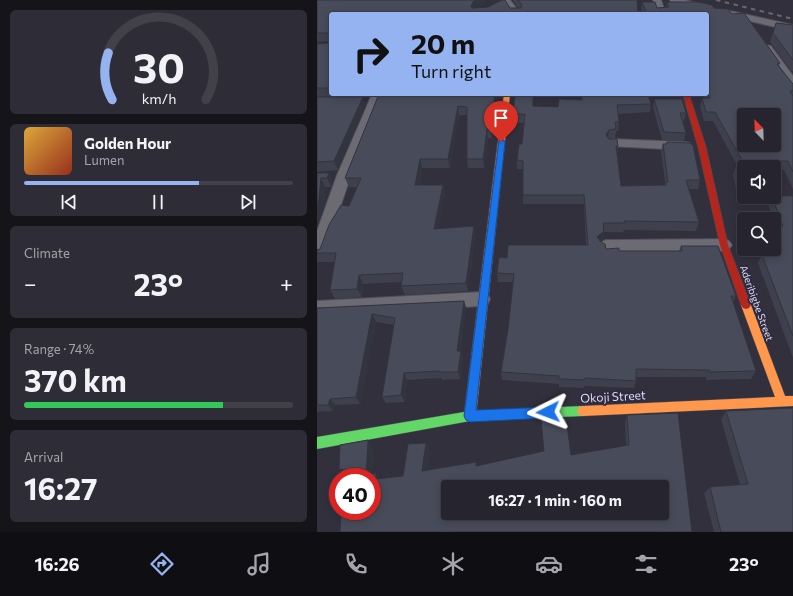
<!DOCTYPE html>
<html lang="en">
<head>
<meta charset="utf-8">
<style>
  body { margin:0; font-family:Commissioner,sans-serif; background:#2e2c36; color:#f1f3f6; height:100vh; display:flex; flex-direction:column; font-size:15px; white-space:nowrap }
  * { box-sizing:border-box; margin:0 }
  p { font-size:13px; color:#a4a4aa }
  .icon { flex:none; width:22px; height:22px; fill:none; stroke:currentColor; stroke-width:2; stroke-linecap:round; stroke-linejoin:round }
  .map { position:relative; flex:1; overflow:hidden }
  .side { display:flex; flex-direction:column; gap:10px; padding:10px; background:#151419; width:317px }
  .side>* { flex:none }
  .hud { position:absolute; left:12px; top:12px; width:380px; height:84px; border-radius:4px; box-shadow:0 2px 10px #0003,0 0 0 1px #42414a; background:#95b2f1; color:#111; overflow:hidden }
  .needle { width:26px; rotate:337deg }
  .buttons { position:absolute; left:420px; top:108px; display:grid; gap:8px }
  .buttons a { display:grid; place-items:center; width:44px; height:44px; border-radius:4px; background:#26242e; box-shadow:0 2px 10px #0003,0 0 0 1px #42414a; font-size:20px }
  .speed { position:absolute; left:12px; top:468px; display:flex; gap:8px; font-size:20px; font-weight:700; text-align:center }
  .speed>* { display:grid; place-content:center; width:52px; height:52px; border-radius:50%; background:#26242e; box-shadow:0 2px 10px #0003,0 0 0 1px #42414a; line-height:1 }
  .speed .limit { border:6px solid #d22; background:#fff; color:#111 }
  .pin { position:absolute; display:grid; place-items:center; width:34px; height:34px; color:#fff; margin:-41px -17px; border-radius:50% 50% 50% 0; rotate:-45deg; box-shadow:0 0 4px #0007 }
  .pin .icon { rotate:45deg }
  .me { position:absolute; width:44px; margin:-22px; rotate:267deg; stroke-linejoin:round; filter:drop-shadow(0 0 3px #0008) }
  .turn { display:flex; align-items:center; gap:14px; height:84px; padding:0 16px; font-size:18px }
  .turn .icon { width:52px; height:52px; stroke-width:2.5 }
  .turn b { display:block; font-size:28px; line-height:34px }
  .big { font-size:30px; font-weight:700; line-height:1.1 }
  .side .widget { flex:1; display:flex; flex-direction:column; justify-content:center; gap:6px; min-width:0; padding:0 14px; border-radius:6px; background:#2e2c36 }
  .side .dial { align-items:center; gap:0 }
  .dial svg { height:104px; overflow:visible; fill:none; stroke:#42414a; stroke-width:7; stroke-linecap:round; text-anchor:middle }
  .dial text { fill:#f1f3f6; stroke:none }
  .song { display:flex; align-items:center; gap:12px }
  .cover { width:48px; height:48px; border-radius:6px; background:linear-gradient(135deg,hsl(40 70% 55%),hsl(10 70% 35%)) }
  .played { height:4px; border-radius:2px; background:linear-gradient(90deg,#95b2f1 65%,#42414a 65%) }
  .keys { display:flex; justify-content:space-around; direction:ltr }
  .heat { display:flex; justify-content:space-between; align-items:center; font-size:22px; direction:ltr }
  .charge { height:6px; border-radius:3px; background:linear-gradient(90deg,#34c759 74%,#42414a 0) }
  .trip { position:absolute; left:124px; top:480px; width:228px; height:40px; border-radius:4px; background:#26242e; box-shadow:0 2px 10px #0003,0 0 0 1px #42414a; font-weight:700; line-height:40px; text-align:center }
  .tabs { display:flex; height:64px; justify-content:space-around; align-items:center; background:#0f0e12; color:#a4a4aa }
  .tabs .icon { width:28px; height:28px }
  .tabs .on { color:#95b2f1 }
  .tabs b { font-size:18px; color:#f1f3f6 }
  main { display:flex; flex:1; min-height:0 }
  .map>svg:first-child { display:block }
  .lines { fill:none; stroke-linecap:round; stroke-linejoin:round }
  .street-casing { stroke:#4e4d58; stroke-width:2 }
  .fast-casing { stroke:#4e4d58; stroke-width:1 }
  .slow-casing { stroke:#4e4d58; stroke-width:1 }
  .jam-casing { stroke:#4e4d58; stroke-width:1 }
  .street { fill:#6c6b74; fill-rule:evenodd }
  .fast { fill:#63d668; fill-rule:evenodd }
  .slow { fill:#ff974d; fill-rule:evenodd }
  .jam { fill:#b3261e; fill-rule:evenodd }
  .rail { stroke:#686770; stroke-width:2; stroke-dasharray:4.5 4.5; stroke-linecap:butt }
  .wall { fill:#3e404d }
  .shaded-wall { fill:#32343e }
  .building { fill:#484b59; stroke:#32343e; fill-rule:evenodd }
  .route { fill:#1a73e8; stroke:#114b97 }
  .labels { text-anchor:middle; stroke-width:4; stroke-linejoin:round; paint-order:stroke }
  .street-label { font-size:10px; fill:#dfddec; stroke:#2f2b42 }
  .near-street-label { font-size:12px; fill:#dfddec; stroke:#2f2b42 }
</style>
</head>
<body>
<main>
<section class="side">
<div class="widget dial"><svg viewBox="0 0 100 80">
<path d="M14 69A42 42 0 1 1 86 69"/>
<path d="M14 69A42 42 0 0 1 11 33" stroke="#95b2f1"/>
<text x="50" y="56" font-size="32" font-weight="700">30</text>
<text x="50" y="72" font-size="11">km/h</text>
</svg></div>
<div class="widget">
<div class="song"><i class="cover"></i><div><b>Golden Hour</b><p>Lumen</p></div></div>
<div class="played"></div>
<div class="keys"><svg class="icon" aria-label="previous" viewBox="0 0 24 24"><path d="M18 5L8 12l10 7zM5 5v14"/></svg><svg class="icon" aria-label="pause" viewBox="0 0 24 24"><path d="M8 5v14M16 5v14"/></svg><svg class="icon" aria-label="next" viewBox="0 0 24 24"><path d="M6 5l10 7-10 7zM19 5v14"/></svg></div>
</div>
<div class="widget"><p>Climate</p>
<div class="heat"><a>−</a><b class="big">23°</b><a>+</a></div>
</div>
<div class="widget"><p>Range · 74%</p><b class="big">370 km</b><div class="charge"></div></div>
<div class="widget"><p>Arrival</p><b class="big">16:27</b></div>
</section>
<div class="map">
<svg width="476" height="532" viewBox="0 0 476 532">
  <rect width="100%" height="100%" fill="#32303d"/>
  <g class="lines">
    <defs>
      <g id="street">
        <polygon points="185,0 193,0 204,14 194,14"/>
        <polygon points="336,0 344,0 349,14 339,14"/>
        <polygon points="353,0 368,0 388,5 389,7 385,10 354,2"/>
        <polygon points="409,10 476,25 476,31 406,15 404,13"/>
        <polygon points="450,45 454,46 476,76 476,87 472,86 445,48"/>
        <polygon points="55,94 67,94 34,175 8,253 6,257 0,259 0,231 20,175"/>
        <polygon points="295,139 368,142 373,143 374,146 373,149 368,150 291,146 289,143 291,140"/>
        <polygon points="407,239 412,241 415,245 412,249 407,251 289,252 284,250 281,246 284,242 289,240"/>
        <polygon points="165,292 171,294 173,299 171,304 165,306 0,315 0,301"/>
      </g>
      <polygon id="fast" points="266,406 270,407 272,411 270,415 266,416 153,421 0,449 0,437 153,411"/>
      <g id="slow">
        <polygon points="187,94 193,94 159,416 157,420 153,421 149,420 147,416"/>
        <polygon points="429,301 432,302 434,305 468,396 476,396 476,406 266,416 262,415 260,411 262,407 266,406 458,397 424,305 426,302"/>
      </g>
      <polygon id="jam" points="366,94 372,94 389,147 411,245 434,305 432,308 429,309 426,308 424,305 403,245 381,147"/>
    </defs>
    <use href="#street" class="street-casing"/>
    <use href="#fast" class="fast-casing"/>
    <use href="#slow" class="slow-casing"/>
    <use href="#jam" class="jam-casing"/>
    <use href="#street" class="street"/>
    <use href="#fast" class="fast"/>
    <use href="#slow" class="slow"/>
    <use href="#jam" class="jam"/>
    <polyline class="rail" points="399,0 476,19"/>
  </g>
  <g class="wall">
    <polygon points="0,0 169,0 165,5 162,7 193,8 201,8 197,2 196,0 320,0 321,14 14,14 14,94 54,94 53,96 6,97 49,106 21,170 0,172 0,43 12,43 12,41 0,42"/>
    <polygon points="325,2 340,8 349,7 350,2 397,8 415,14 463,63 462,66 476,84 476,189 467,170 457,170 457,167 427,167 427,194 420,194 416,175 419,167 421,167 396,121 387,121 383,106 385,98 387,98 386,94 390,94 390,14 326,14 324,9"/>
    <polygon points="459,23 476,25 476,71 474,71 453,42"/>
    <polygon points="62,94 180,94 175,138 171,138 167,168 151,168 150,159 150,115 142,115 133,168 105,168 102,185 126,185 128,194 121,229 157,226 158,235 151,291 88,295 84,286 85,282 46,284 45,297 18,299 13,290 18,262 0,262 0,250 3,249 32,206 40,187 32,187 28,178"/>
    <polygon points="284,94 331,94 334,104 333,112 301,114 302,122 301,131 299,131 298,138 292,138 301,146 300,154 304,186 347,185 348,182 344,152 346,144 349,144 350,142 383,180 381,189 372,189 382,222 379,231 307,230 306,232 287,232 286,240 284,242 289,249 302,251 362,251 364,246 419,296 416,302 439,371 434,379 389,380 389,377 319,377 319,381 317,388 268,386 267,388 242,387 242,384 185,380 184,372 191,329 196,282 181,282 180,273 190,258 269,245 267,204 206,204 206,169 200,169 200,160 205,144 207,123 197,123 196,114 216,106 241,107 265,100 284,96"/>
    <polygon points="337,99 369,113 367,121 366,121 369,133 367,141 345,140 336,107"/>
    <polygon points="0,173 12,173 16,182 14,187 8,187 7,208"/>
    <polygon points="476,196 476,358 441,263 445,255 443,249 457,249 459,226 457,219 456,219 451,204 454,197"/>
    <polygon points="147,301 149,308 143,351 146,359 143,379 125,380 124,378 90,380 88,402 69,403 65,397 77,325 59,322 43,404 18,405 16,411 0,412 0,308"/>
    <polygon points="409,411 476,532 397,532 387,493 393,487 423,485 404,419"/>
    <polygon points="310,415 375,532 25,474 22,470 57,448 56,473 59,473 64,479 86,476 113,451 111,470 161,466 227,451 224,419 254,455 309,446 308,423"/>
  </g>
  <g class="shaded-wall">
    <polygon points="160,0 169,0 165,5 157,10 154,6 156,2"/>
    <polygon points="178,94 180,94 175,138 174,129"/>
    <polygon points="46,97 49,106 21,170 17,161"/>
    <polygon points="141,106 142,115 133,168 131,159"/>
    <polygon points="170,129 171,138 167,168 166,159"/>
    <polygon points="292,130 291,139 289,135"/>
    <polygon points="103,159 105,168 100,194 98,185"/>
    <polygon points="12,173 16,182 14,187 10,178"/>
    <polygon points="4,178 8,187 7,208 0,226 0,205"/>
    <polygon points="126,185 128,194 120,238 117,229"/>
    <polygon points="157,226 158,235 151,291 149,283"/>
    <polygon points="287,231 286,240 280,246 280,237"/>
    <polygon points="42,275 46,284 45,297 40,289"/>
    <polygon points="147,301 149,308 143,353 144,351 146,359 143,379 141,372 140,351"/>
    <polygon points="55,314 59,322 43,404 39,397"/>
    <polygon points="87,373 90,380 88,402 84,395"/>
    <polygon points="13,399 18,405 16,411 11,405"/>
    <polygon points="51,440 57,448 56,482 49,475"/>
    <polygon points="109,443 113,451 110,478 105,471"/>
    <polygon points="26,469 29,477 22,470"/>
    <polygon points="59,473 65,480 59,479"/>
  </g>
  <g class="building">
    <polygon points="0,0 160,0 156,2 154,6 155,8 171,7 185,0 188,0 193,8 204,8 205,5 201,0 320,0 321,14 14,14 14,88 0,88 0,44 12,43 12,33 0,33"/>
    <path d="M325,2H338L340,8L352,7L350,2H381L395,5L397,8L411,9L415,14L427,13L463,63L460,64L476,84V91H473L476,96V172L471,161H440L441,167H429L398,112H389L385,98H393L390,91V14H330ZM427,115H457V145H427Z"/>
    <polygon points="459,23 476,25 476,60 456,33"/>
    <polygon points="62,94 178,94 174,129 170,129 166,159 150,159 150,107 141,106 131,159 103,159 98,185 126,185 117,229 157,226 149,283 84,286 86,273 42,275 40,289 13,290 19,253 0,253 0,250 3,249 12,225 24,205 32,206 44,178 28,178"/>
    <polygon points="198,94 216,94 216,106 241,107 242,99 265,100 265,96 286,96 286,94 331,94 334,104 300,105 302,122 298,122 299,129 292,130 289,135 292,139 300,139 301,146 299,146 304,186 349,185 348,182 351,182 346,144 350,144 350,142 373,143 374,144 376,145 383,180 369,180 382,222 307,221 308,223 286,223 287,231 280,237 284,242 288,244 289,249 302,248 302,251 365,251 364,246 401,246 419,296 414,296 439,371 393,372 393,370 319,369 319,381 268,378 268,380 242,379 242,376 184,372 191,329 197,274 180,273 182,257 190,258 191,245 271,245 267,195 206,195 206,161 200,160 202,144 205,144 208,114 196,114"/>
    <polygon points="0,97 46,97 17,161 0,162"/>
    <polygon points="337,99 365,99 369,113 363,113 369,133 347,132"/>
    <polygon points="419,167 427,167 427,185 424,185"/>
    <polygon points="0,173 12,173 10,178 4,178 2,199 0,205"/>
    <polygon points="457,196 476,196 476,336 445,255 453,255 450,249 457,249 457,226 466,226 455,197 457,197"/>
    <polygon points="147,301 140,351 144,351 141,372 122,372 122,371 87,373 84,395 65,397 78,318 55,314 39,397 13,399 11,405 0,405 0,308"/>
    <polygon points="476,408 476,532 404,532 393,487 431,484 409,411"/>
    <path d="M361,413L375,532H23L24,511H55V477H25L26,469L22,470L23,445L51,440L49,475L59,473V479L86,476L91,444L109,443L105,471L159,462V466L227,451L224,419L249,418L254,455L312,445L310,415ZM131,487H345V513H131Z"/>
  </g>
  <polygon class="route" points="182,140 187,140 188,142 159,410 231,407 235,409 236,412 235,416 231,418 153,422 149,420 147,416"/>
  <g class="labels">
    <g class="street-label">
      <text transform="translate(440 303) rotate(70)" y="4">Aderibigbe Street</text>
    </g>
    <g class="near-street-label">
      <text transform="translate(296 397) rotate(-3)" y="4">Okoji Street</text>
    </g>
  </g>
</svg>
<div class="buttons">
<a><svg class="needle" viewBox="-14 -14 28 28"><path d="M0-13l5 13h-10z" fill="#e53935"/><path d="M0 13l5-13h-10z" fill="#a4a4aa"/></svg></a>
<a><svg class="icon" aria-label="sound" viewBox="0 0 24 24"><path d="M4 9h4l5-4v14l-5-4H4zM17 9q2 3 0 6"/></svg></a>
<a><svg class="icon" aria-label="search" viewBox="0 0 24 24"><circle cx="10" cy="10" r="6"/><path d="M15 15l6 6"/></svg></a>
</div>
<div class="speed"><div class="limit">40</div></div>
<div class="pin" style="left:184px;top:142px;background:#d93025"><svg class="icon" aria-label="arrive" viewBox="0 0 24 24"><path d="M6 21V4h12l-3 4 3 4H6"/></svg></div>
<svg class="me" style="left:231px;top:412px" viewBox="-20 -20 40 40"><path d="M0-17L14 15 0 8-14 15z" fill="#1a73e8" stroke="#fff" stroke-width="4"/></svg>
<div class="trip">16:27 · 1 min · 160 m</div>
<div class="hud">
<div class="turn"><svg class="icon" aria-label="right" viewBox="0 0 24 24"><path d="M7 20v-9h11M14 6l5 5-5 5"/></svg><div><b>20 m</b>Turn right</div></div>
</div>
</div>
</main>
<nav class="tabs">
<b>16:26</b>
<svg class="icon on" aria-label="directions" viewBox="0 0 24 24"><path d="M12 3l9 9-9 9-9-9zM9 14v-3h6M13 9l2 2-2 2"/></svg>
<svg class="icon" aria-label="music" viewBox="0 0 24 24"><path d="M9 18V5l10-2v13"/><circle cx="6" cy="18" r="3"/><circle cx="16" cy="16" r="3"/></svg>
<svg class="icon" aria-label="phone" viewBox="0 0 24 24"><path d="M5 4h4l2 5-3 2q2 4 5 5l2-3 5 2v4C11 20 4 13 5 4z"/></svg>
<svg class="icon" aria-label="climate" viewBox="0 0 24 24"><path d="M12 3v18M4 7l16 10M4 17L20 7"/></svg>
<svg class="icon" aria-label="car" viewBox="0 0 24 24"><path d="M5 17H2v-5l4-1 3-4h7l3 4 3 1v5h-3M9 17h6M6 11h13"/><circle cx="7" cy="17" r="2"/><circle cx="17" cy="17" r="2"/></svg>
<svg class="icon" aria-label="filters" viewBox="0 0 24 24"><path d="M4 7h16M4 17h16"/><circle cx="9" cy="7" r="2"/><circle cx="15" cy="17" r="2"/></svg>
<b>23°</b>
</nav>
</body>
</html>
